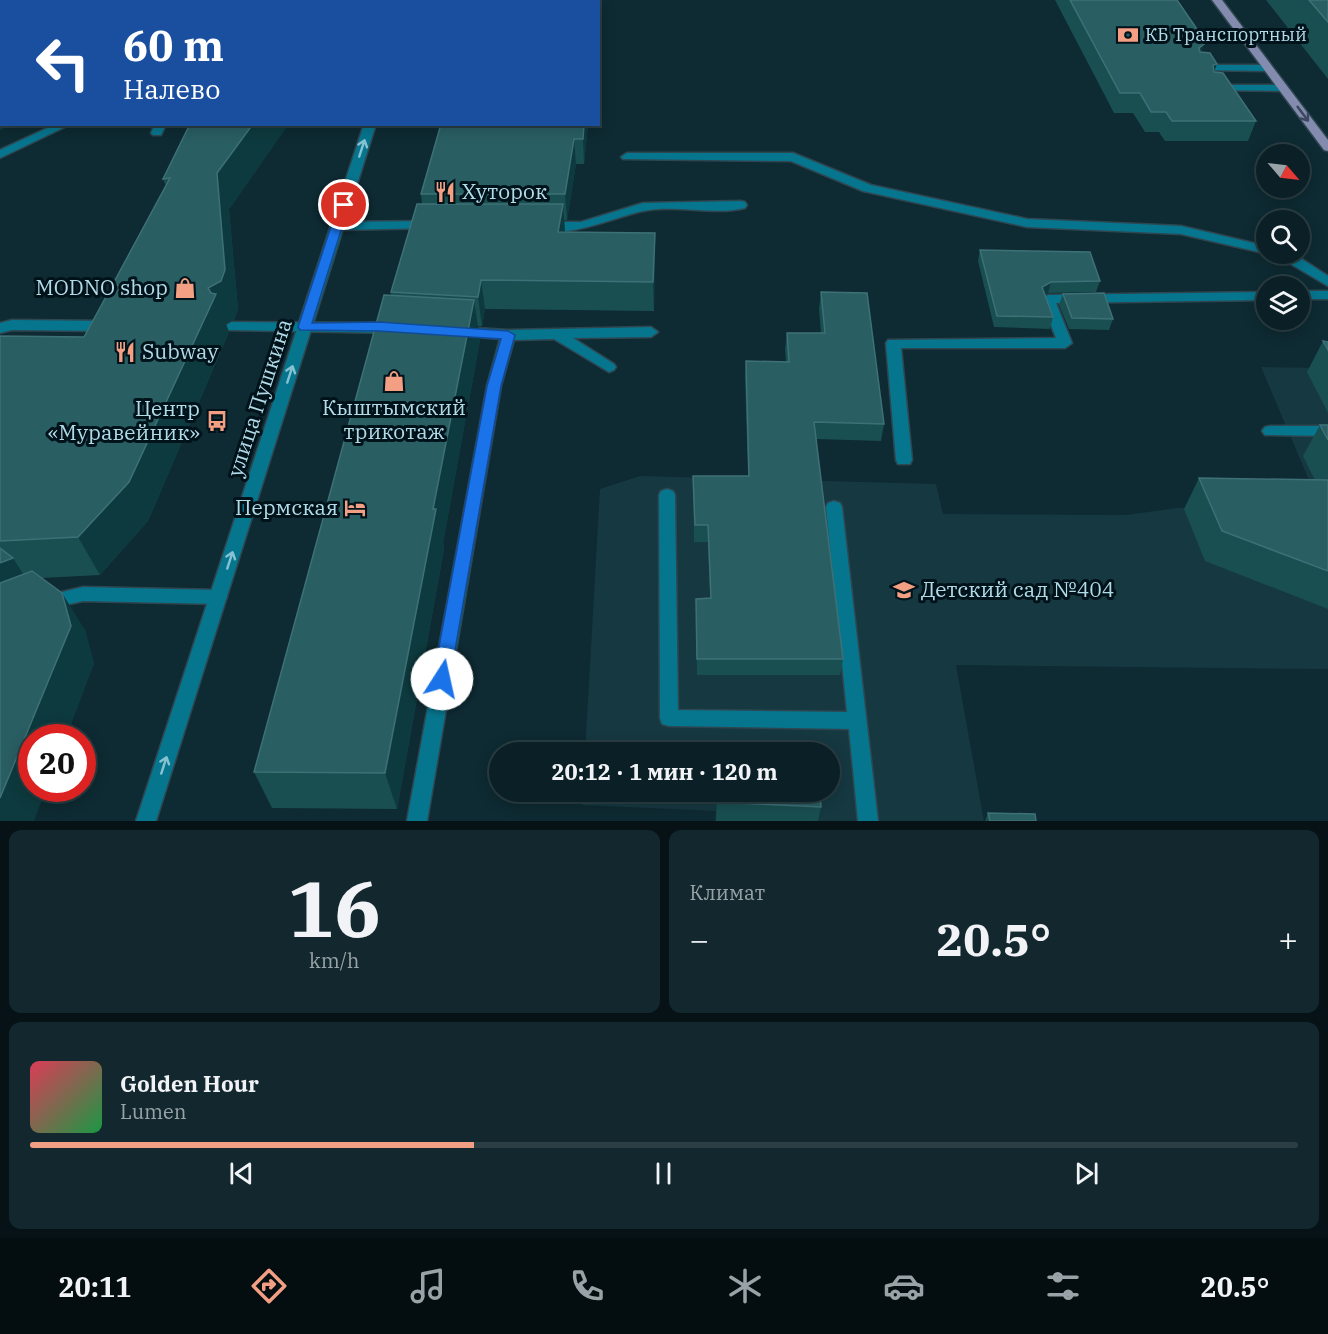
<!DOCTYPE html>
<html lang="ru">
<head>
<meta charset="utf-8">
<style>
  body { margin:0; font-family:"IBM Plex Serif",serif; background:#13282e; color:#f1f3f6; height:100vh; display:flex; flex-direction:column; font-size:22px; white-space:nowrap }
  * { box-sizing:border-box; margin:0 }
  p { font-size:20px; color:#99a3a7 }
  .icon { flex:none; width:33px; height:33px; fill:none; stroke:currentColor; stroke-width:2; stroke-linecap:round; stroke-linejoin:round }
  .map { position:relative; height:821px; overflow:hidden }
  .sheet { display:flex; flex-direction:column; gap:9px; padding:9px; background:#061215; flex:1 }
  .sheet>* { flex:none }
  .banner { position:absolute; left:0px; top:0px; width:600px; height:126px; box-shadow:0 3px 15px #0003,0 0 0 2px #2a3e43; background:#1a4fa0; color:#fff; overflow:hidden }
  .needle { width:39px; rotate:118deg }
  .controls { position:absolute; left:1256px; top:144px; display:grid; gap:12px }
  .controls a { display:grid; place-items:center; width:54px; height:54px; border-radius:50%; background:#0a2026; box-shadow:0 3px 15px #0003,0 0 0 2px #2a3e43; font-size:30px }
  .speed { position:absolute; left:18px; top:724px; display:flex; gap:12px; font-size:30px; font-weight:700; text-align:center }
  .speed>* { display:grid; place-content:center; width:78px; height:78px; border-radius:50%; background:#0a2026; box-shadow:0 3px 15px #0003,0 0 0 2px #2a3e43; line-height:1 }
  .speed .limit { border:9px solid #d22; background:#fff; color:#111 }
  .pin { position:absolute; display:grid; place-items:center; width:51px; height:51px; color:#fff; margin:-26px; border:3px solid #fff; border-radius:50%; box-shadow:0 2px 6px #0007 }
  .me { position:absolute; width:66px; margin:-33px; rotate:10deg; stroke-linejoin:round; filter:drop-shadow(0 0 4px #0008) }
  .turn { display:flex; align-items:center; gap:21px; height:126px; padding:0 24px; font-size:27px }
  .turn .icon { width:78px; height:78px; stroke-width:2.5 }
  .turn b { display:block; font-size:42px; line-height:51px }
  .big { font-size:45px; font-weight:700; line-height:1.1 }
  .sheet .tile { flex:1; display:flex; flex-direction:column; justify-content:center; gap:9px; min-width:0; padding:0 21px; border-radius:12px; background:#13282e }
  .sheet .dial { align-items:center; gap:0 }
  .dial b { font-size:78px; line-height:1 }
  .song { display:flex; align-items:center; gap:18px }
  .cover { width:72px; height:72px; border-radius:9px; background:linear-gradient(135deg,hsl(350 70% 55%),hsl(140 70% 35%)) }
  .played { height:6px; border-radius:3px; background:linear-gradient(90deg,#f39f83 35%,#2a3e43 35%) }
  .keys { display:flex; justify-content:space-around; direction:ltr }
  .heat { display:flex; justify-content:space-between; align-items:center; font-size:33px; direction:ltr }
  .sheet .tiles { flex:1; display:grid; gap:9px; grid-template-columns:1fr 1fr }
  .tile:last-child { grid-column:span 2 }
  .trip { position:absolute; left:489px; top:742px; width:351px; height:60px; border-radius:30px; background:#0a2026; box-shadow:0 3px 15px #0003,0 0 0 2px #2a3e43; font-weight:700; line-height:60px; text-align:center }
  .tabs { display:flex; height:96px; justify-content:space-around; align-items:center; background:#040d0f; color:#99a3a7 }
  .tabs .icon { width:42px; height:42px }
  .tabs .current { color:#f39f83 }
  .tabs b { font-size:27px; color:#f1f3f6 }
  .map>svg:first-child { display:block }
  .built { fill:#163841 }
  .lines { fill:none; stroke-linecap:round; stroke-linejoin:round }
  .lane-casing { stroke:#2e4650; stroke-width:3 }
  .street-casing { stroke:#2e4650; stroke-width:3 }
  .secondary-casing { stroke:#2e4650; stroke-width:3 }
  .primary-casing { stroke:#2e4650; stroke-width:3 }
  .lane { fill:#06758e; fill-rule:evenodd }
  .street { fill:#06758e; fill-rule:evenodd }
  .secondary { fill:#06758e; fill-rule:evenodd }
  .primary { fill:#838bae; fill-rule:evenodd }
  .wall { fill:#194f51 }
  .shaded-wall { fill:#0d3a3e }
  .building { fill:#295e62; stroke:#3e7177; stroke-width:1.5 }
  .oneway { stroke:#3b485d }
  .oneway2 { stroke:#87c2d2 }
  .route { fill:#1a73e8; stroke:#114b97; stroke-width:1.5 }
  .labels { text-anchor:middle; stroke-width:6; stroke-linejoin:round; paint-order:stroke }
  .far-poi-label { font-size:18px; fill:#b2dbe8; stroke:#00121a; text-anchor:start }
  .poi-label { font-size:21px; fill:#b2dbe8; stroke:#00121a; text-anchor:start }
  .street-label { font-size:21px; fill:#b2dbe8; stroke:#00121a }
</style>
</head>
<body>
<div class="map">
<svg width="1328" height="821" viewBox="0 0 1328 821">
  <rect width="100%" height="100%" fill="#0e2a32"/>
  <polygon class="built" points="1261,367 1328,368 1328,669 956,665 984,821 715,821 716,811 582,805 583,792 830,792 830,753 585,753 600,489 640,476 936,484 943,514 1126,515 1177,508 1320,506"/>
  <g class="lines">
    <defs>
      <g id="lane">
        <polygon points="1199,65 1268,65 1273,68 1268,71 1195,70 1194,68"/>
        <polygon points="1214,85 1283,85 1288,88 1283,91 1210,90 1210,86"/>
        <polygon points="56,124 71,124 0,158 0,150"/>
        <polygon points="155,124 166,124 161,135 153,135 151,133"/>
        <polygon points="627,153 793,153 871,185 1027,219 1181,226 1266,246 1268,254 1181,234 1027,227 863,191 791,161 623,159 621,157"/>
        <path d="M741,201L745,202L747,205L745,208C713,216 676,204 643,211C621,215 558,243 540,226L546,222H581L643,203Z"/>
        <polygon points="432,221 436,222 438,225 436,228 337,230 331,226 337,222"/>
        <polygon points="1274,254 1294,254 1328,276 1328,286"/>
        <rect x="1299" y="291" width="29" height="8"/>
        <polygon points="1266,292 1266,300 1056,303 1072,343 1065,348 901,348 912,460 910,464 898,464 896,460 886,343 888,340 1056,338 1041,299 1048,295"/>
        <polygon points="12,320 110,321 117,326 110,331 12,330 0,333 0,323"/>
        <polygon points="231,322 396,323 403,328 396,333 226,330 224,327"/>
        <polygon points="459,327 508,330 651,327 658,332 651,337 573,338 614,364 616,367 614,370 609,372 554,339 514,340 501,386 427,821 407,821 487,386 500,339 454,335 452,332"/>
        <polygon points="1270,426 1328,426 1328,436 1265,435 1262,431 1265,427"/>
        <polygon points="667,489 673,491 675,495 678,710 847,712 826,507 828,503 834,501 840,503 842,507 878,821 858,821 849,729 669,726 662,724 660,718 659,495 661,491"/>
        <polygon points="83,587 218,590 224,592 227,597 224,602 218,604 83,601 47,609 41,607 38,602 41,597"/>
      </g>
      <g id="street">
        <polygon points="52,0 64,0 50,2"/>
        <rect x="0" y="19" width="2" height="6"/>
      </g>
      <g id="secondary">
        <polygon points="405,0 415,0 404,2"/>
        <polygon points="364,124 376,124 156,821 136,821"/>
      </g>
      <polygon id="primary" points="1212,0 1222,0 1328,140 1328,151 1324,150"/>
    </defs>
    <use href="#lane" class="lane-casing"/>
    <use href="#street" class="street-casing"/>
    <use href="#secondary" class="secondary-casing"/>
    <use href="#primary" class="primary-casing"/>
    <use href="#lane" class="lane"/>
    <use href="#street" class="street"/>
    <use href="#secondary" class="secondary"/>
    <use href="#primary" class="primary"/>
  </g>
  <g class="wall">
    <polygon points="1055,0 1177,0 1199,32 1198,35 1201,52 1214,72 1256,121 1248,141 1165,141 1159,132 1145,132 1133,113 1114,113"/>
    <polygon points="1266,0 1328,0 1328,79"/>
    <polygon points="0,26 2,26 2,124 11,124 0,130"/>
    <polygon points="190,124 229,210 238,309 234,320 226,324 229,332 148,521 100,575 42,578 85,630 94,664 0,821 0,336 84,337 113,294 118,290 114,282 166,186 163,179"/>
    <polygon points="441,124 588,124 584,164 576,164 567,220 564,220 565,232 655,233 654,311 485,309 482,326 478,326 480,340 443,543 444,549 397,809 272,808 254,772 391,295 391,292 422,204 421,194"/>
    <polygon points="980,250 1100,281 1096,292 1048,293 1045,295 1053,317 1050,329 994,327 978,261"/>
    <polygon points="821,292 884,424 881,441 816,439 843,659 840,675 697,675 696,599 710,598 708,542 694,542 693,476 748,476 745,378 746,361 786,362 785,349 787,333 821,333 819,309"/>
    <polygon points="1063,294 1113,319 1109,330 1069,329 1059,305"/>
    <polygon points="1323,341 1328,342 1328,413 1307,372"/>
    <polygon points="1320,425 1328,425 1328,609 1205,561 1184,509 1199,478 1315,480 1303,456"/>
    <polygon points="717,792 820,792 821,807 818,821 716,821"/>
    <polygon points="988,813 1036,821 985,821"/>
  </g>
  <g class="shaded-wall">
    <rect x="320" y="0" width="9" height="2"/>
    <polygon points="1204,44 1197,63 1199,48"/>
    <polygon points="1217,64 1210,83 1213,65"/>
    <polygon points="0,95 2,98 2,124 11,124 0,130"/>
    <polygon points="253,124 289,124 229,210 238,309 234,320 226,324 229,332 148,521 100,575 78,537 208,288 217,173"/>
    <polygon points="584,124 588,124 584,164 583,139"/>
    <polygon points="574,139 576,164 567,220 565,194"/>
    <polygon points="563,204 565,232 558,232"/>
    <polygon points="655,233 655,262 654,311 653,282"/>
    <polygon points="481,280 485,309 482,326 478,297"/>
    <polygon points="1051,282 1048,293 1039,298 1042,287"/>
    <polygon points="474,300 480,340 443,543 444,549 397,809 385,773 433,509"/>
    <polygon points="13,558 37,596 0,611 0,563"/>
    <polygon points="62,593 85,630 94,664 66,738 32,738 32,789 46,789 34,821 0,821 0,798"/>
  </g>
  <g class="building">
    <polygon points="249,0 320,0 320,2 248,2"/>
    <rect x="468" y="0" width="36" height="2"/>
    <polygon points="1070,0 1177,0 1199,32 1196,32 1204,44 1199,48 1200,52 1210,53 1217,64 1213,65 1214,72 1223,73 1256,121 1172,121 1166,112 1151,112 1140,93 1120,93"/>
    <polygon points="1309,0 1328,0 1328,22"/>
    <rect x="0" y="26" width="2" height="39"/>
    <polygon points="190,124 253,124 217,173 225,270 221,281 208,288 211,293 216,294 129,482 78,537 0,541 0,336 84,337 107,295 113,294 121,288 114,282 170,178 163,179"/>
    <polygon points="441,124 584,124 583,139 574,139 565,194 421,194"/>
    <polygon points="417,204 563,204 558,232 655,233 653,282 481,280 478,297 391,292"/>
    <polygon points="980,250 1090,252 1100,281 1051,282 1042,287 1053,317 997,316"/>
    <polygon points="821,292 867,293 884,424 814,422 843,659 697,659 696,599 711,598 708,525 695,525 693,476 749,476 746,361 789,362 787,333 825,333"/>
    <polygon points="1104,293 1113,319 1072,318 1063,294"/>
    <polygon points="384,295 474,300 433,509 436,509 385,773 254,772"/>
    <polygon points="1323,341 1328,342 1328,350"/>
    <polygon points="1320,425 1328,425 1328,440"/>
    <polygon points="1199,478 1328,480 1328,571 1222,531"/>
    <polygon points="0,548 13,558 0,563"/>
    <polygon points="32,571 62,593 71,626 0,798 0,583"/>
    <polygon points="719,746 818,750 818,753 718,753"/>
    <polygon points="718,792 820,792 821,807 717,802"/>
    <polygon points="988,813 1035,814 1036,821 990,821"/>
  </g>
  <defs><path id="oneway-shaft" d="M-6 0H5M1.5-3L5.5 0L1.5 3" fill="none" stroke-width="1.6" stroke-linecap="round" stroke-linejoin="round" transform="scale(1.5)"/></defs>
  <use class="oneway" href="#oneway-shaft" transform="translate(1303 114) rotate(53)"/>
  <g class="oneway2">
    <use href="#oneway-shaft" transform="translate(362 148) rotate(-72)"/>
    <use href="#oneway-shaft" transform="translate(290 374) rotate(-72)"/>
    <use href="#oneway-shaft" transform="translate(230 560) rotate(-72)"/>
    <use href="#oneway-shaft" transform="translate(164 765) rotate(-72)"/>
  </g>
  <polygon class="route" points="344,202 349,205 312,323 379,322 508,331 515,335 501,386 450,679 448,685 442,687 436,685 433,679 487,386 501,339 379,331 300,330 298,327 338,205"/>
  <defs>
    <symbol id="bank-bare" viewBox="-9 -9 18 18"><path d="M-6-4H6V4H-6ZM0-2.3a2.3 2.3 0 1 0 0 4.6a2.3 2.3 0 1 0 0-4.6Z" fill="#f39f83" stroke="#00121a" stroke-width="2.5" paint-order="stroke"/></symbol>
    <symbol id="restaurant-bare" viewBox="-9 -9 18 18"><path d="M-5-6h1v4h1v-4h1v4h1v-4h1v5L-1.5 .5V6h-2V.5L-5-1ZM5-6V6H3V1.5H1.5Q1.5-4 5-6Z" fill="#f39f83" stroke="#00121a" stroke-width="2.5" paint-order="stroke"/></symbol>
    <symbol id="shop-bare" viewBox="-9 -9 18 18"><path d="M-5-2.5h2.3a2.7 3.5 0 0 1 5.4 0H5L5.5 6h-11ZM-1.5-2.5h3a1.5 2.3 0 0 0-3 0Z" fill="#f39f83" stroke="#00121a" stroke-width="2.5" paint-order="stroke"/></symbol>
    <symbol id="bus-bare" viewBox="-9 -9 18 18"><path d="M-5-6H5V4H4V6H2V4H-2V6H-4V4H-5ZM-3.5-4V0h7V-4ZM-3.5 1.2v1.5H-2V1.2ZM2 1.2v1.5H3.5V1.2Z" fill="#f39f83" stroke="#00121a" stroke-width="2.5" paint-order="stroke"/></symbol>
    <symbol id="hotel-bare" viewBox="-9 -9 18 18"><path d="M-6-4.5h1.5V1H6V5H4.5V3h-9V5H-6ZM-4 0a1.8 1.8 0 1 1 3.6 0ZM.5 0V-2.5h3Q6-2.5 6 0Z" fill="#f39f83" stroke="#00121a" stroke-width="2.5" paint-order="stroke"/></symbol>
    <symbol id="school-bare" viewBox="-9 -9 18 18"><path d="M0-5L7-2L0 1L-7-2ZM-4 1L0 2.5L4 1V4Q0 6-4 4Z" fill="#f39f83" stroke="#00121a" stroke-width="2.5" paint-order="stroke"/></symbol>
  </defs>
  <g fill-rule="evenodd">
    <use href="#bank-bare" x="1113" y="20" width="30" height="30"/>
    <use href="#restaurant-bare" x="430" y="177" width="30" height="30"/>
    <use href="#shop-bare" x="170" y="273" width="30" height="30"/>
    <use href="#restaurant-bare" x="110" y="337" width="30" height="30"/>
    <use href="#shop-bare" x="379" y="366" width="30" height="30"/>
    <use href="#bus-bare" x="202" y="406" width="30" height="30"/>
    <use href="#hotel-bare" x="340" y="493" width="30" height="30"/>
    <use href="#school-bare" x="889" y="575" width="30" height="30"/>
  </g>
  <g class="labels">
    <g class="far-poi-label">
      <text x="1145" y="41">КБ Транспортный</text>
    </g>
    <g class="poi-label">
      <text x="462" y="199">Хуторок</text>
      <text x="168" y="295" text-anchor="end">MODNO shop</text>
      <text x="142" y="359">Subway</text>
      <text x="394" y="415" text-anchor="middle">Кыштымский<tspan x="394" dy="24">трикотаж</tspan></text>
      <text x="200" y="416" text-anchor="end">Центр<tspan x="200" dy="24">«Муравейник»</tspan></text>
      <text x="338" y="515" text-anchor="end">Пермская</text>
      <text x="921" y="597">Детский сад №404</text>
    </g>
    <g class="street-label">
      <text transform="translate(260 398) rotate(-72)" y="7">улица Пушкина</text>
    </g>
  </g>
</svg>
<div class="controls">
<a><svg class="needle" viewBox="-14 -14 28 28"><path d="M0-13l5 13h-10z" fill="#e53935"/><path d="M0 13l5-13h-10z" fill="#99a3a7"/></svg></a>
<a><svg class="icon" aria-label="search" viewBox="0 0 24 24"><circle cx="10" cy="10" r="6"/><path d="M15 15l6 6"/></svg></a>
<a><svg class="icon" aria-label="layers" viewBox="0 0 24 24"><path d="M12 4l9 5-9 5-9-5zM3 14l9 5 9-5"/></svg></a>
</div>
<div class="speed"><div class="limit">20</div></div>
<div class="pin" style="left:344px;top:205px;background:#d93025"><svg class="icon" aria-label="arrive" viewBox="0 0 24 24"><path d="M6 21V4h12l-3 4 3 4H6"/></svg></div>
<svg class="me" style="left:442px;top:679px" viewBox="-20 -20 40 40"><circle r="19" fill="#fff"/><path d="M0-13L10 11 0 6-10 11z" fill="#1a73e8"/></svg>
<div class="trip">20:12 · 1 мин · 120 m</div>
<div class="banner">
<div class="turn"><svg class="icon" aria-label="left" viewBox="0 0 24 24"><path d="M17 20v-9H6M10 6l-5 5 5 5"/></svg><div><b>60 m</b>Налево</div></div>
</div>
</div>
<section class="sheet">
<div class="tiles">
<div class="tile dial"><b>16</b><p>km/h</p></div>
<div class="tile"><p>Климат</p>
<div class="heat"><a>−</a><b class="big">20.5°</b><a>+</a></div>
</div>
<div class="tile">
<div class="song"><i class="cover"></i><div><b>Golden Hour</b><p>Lumen</p></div></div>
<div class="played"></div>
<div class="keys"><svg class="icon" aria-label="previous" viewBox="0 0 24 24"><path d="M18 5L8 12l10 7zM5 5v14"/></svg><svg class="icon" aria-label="pause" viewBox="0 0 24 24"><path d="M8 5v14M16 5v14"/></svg><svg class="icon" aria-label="next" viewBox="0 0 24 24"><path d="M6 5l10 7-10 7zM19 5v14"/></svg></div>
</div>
</div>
</section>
<nav class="tabs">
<b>20:11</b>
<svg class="icon current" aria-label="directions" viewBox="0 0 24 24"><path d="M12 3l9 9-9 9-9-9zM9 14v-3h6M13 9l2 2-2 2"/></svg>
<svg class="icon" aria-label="music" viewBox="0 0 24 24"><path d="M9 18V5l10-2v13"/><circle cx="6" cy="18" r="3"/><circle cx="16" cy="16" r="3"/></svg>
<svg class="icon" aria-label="phone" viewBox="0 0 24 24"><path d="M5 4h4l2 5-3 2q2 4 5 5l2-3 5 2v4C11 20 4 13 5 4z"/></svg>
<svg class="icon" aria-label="climate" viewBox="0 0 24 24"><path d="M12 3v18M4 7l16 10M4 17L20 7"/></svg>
<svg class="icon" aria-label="car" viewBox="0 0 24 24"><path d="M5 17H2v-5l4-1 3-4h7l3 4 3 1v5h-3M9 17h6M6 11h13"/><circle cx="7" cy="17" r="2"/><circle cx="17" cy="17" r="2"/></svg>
<svg class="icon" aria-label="filters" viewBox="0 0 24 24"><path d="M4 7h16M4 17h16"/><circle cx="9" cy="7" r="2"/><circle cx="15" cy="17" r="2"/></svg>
<b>20.5°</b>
</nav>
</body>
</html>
